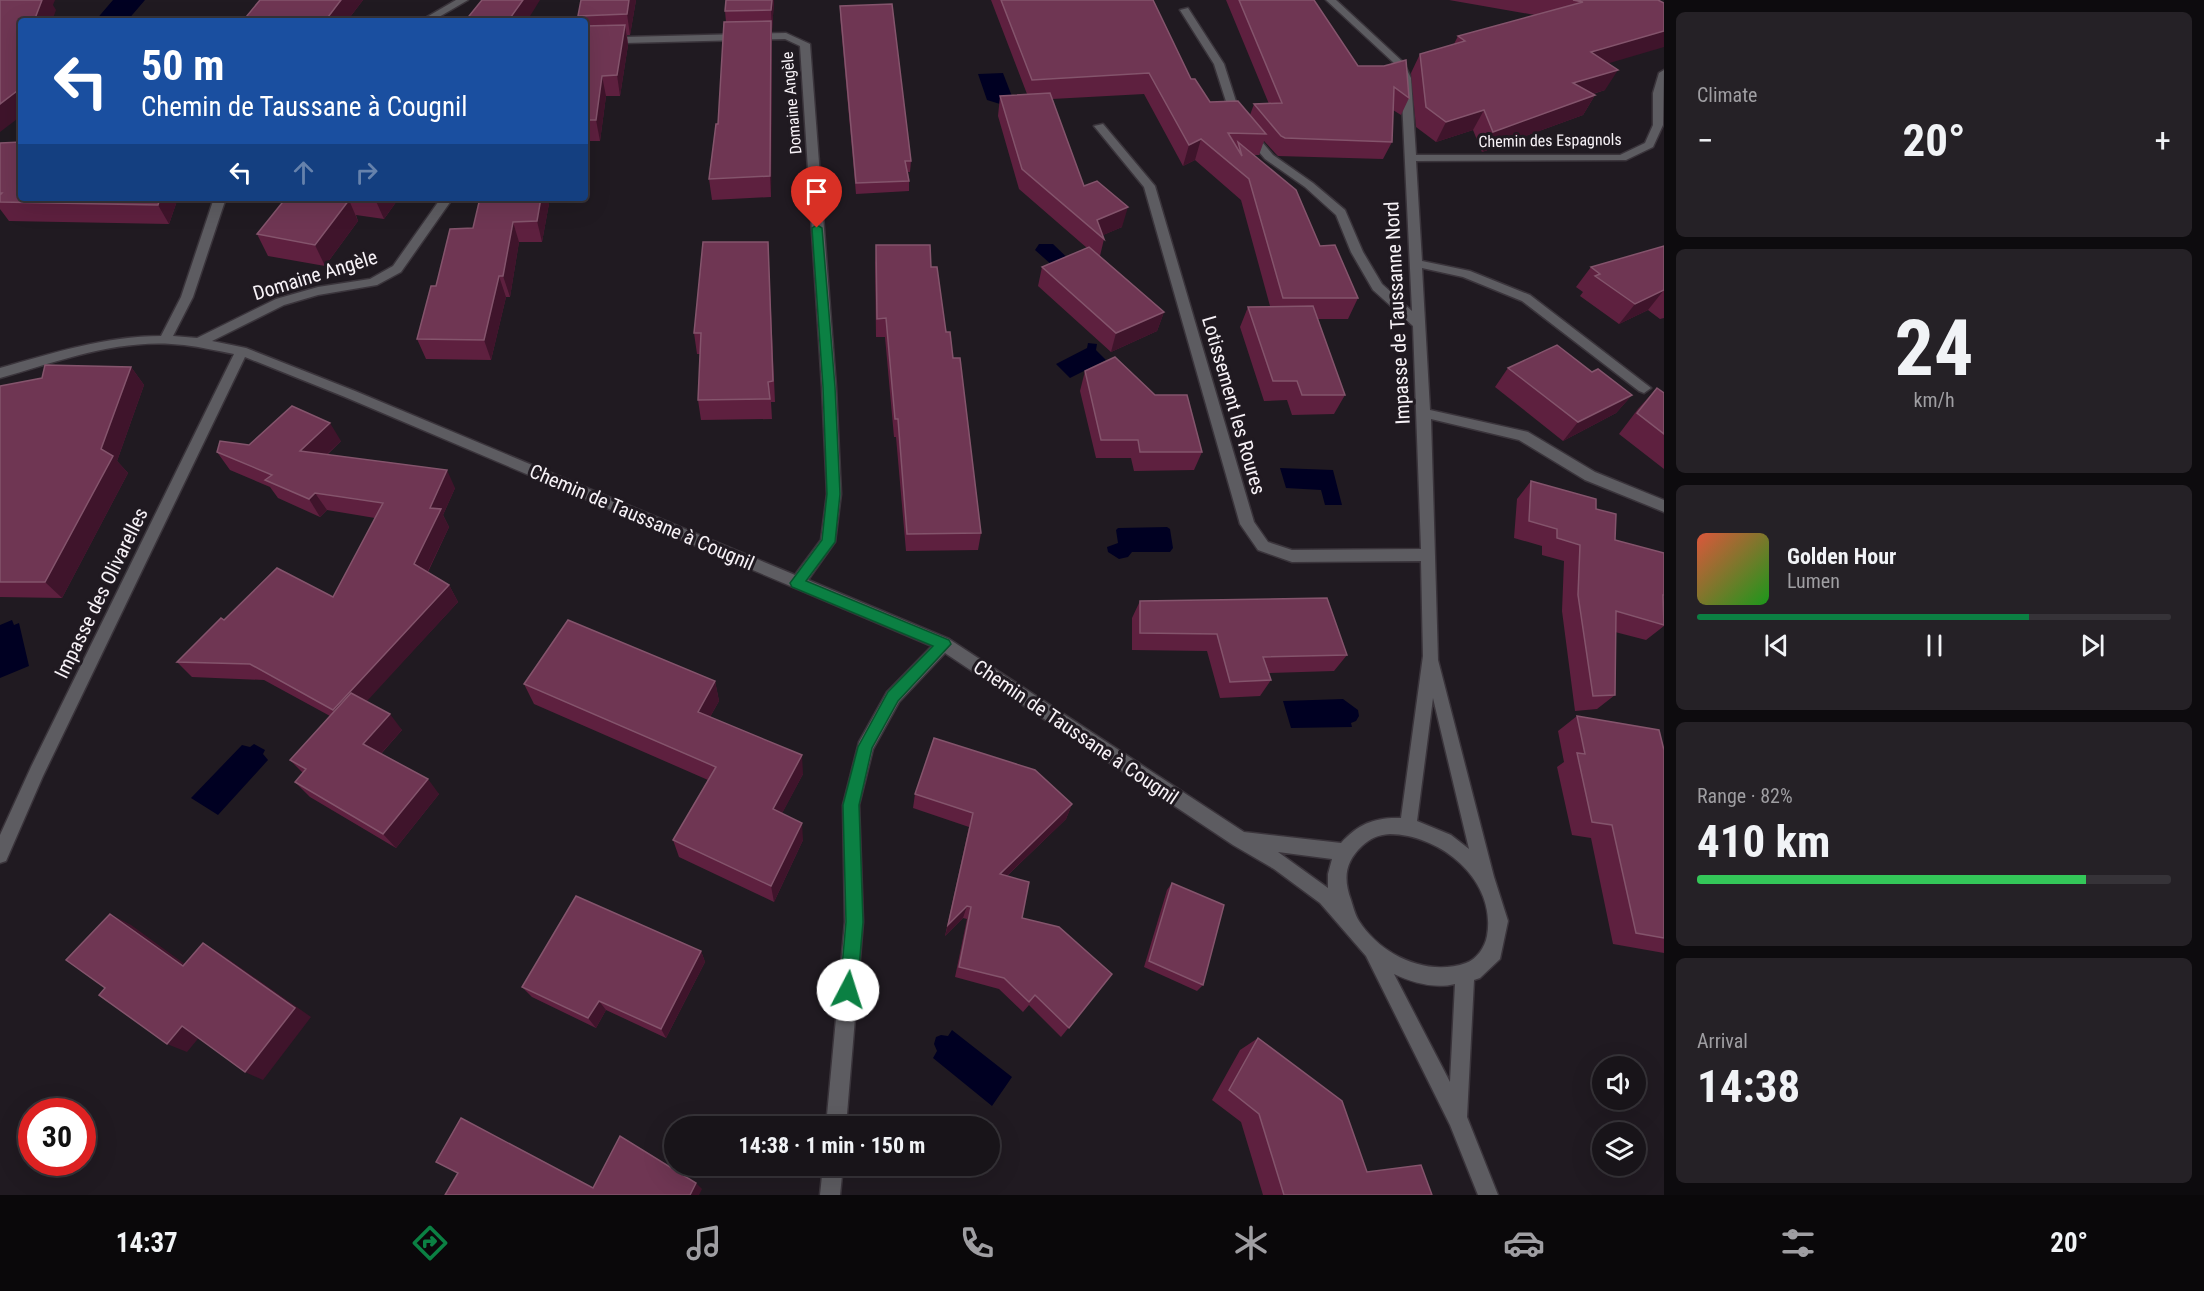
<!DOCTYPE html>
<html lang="en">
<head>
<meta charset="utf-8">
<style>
  body { margin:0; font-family:"Roboto Condensed",sans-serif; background:#252126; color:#f1f3f6; height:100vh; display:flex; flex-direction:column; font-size:22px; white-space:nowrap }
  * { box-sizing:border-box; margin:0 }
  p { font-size:20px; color:#9f9ea2 }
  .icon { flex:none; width:33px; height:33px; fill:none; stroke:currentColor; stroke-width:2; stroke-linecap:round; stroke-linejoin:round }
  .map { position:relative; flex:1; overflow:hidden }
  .details { display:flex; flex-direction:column; gap:12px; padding:12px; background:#0d0b0e; width:540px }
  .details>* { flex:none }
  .banner { position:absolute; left:18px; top:18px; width:570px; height:183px; border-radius:6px; box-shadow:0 6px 24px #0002,0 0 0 2px #363338; background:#1a4fa0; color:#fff; overflow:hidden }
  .tools { position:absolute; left:1592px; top:1056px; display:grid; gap:12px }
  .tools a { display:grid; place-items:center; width:54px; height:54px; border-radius:50%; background:#181419; box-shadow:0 6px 24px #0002,0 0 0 2px #363338; font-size:30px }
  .speed { position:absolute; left:18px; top:1098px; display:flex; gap:12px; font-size:30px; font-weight:700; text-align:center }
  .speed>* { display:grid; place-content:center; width:78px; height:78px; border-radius:50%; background:#181419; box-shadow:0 6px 24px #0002,0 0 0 2px #363338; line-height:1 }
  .speed .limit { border:9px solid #d22; background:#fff; color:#111 }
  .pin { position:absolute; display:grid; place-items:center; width:51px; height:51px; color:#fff; margin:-62px -26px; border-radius:50% 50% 50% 0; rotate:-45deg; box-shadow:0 0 6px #0007 }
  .pin .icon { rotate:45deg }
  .me { position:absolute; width:66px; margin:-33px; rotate:5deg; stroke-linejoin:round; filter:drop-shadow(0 0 4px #0008) }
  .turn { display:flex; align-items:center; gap:21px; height:126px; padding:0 24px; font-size:27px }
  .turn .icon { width:78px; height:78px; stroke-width:2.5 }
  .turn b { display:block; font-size:42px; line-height:51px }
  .lanes { display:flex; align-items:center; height:57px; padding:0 24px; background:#0003; justify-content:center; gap:30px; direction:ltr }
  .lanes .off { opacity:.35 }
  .big { font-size:45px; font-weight:700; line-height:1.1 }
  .details .tile { flex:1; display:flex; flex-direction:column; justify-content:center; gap:9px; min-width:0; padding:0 21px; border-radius:9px; background:#252126 }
  .details .dial { align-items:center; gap:0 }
  .dial b { font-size:78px; line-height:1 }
  .song { display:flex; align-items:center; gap:18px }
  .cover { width:72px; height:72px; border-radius:9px; background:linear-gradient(135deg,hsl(10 70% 55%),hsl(120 70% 35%)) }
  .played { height:6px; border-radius:3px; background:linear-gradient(90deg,#0b8043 70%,#363338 70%) }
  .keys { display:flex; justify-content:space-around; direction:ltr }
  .heat { display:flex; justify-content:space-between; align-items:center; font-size:33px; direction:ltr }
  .charge { height:9px; border-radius:4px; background:linear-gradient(90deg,#34c759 82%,#363338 0) }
  .trip { position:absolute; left:664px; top:1116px; width:336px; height:60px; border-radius:30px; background:#181419; box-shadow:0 6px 24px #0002,0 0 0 2px #363338; font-weight:700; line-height:60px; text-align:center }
  .tab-bar { display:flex; height:96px; justify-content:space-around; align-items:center; background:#0a080a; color:#9f9ea2 }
  .tab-bar .icon { width:42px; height:42px }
  .tab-bar .selected { color:#0b8043 }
  .tab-bar b { font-size:27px; color:#f1f3f6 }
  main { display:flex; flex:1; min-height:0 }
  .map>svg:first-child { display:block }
  .water { fill:#002 }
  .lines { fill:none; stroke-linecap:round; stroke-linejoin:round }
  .canal { fill:#002; fill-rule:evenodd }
  .minor-casing { stroke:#3a343b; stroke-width:3 }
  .minor { fill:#5d5c61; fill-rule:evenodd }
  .wall { fill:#5e203f }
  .shaded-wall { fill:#3f142b }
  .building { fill:#6f3653; stroke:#84546c; stroke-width:1.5 }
  .route { fill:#0b8043; stroke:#07532c; stroke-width:1.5 }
  .labels { text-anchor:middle; stroke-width:6; stroke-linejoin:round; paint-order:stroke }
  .far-street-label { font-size:16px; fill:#f7f2f7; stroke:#201a21 }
  .street-label { font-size:20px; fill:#f7f2f7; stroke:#201a21 }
</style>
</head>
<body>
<main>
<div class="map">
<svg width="1664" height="1195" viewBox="0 0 1664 1195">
  <rect width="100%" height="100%" fill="#201a21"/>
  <g class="water">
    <polygon points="1003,73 1013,99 1000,104 987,100 978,74"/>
    <polygon points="1039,244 1053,244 1078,268 1062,274 1035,250"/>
    <polygon points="1088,343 1097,344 1096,350 1106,360 1070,378 1056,364 1087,348"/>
    <polygon points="1280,468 1333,470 1342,505 1325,505 1321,490 1286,488"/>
    <polygon points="1167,527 1170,529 1173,548 1170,552 1132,552 1128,557 1119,559 1108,552 1107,547 1118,543 1116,530 1118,528"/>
    <polygon points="12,620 14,625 19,623 29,666 0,678 0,625"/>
    <polygon points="1343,699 1358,710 1359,716 1356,721 1351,723 1352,727 1291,728 1283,701"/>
    <polygon points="254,744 265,750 263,754 268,760 218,815 191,798 242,745 250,747"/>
    <polygon points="952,1030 1012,1077 992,1106 933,1058 937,1051 934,1044 936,1037 941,1035 948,1036"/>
  </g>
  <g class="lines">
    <polygon class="canal" points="113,0 145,0 127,21 95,21"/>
    <defs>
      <g id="minor">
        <polygon points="456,0 468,0 432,21 420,21"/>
        <path d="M1326,0H1336L1403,62L1411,78L1416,155H1620L1645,143L1653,125V93L1659,73L1664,70L1663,125L1653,147L1626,160L1416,161L1422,261L1470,271L1530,295L1651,388L1644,393L1639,391L1522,301L1463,277L1422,268L1430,410L1528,432L1595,472L1664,500V512L1585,480L1519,440L1431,419L1438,660L1494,877L1508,921L1500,959L1480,978L1474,980L1467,1117L1498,1195H1478L1450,1125L1366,956L1320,903L1274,869L1233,845L945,653L899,702L873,749L859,805L863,922L846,1126H826L845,922L843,805L859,742L887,692L932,646L345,397L245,357L43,776L6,861L0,863V835L31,767L234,354C218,351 201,347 184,345C122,337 59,361 0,378V368C53,353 105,336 161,336L181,297L214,198H226L193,297L173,336L197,338L276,299L318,287L370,279L393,266L441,198H453L401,272L377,285L318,295L284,305L212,341L246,348L355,391L795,575L821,540L827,494L822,387L800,46L785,39L585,44V38L786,33L810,44L836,387L841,494L835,542L808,580L949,639L1244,832L1341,843C1358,824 1375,817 1401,818L1423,656L1421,561L1292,562L1258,550L1240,524L1144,187L1094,126L1103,124L1155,186L1254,522L1268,542L1292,550L1421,549L1413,326L1373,290L1351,252L1336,215L1305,187L1265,159L1232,120L1214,64L1180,10L1188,8L1224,64L1241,117L1273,155L1313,183L1345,210L1363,252L1382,284L1412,311L1401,78L1394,63ZM1433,698L1469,849L1451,835L1417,821ZM1390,834C1442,835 1497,881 1487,936C1485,947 1477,959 1466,963C1427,977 1381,955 1359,921C1355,915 1353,906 1351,900C1343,878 1345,862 1362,846C1371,838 1377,835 1390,834ZM1278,852L1332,859L1328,874V888ZM1394,974C1413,983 1435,989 1455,984L1450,1082Z"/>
        <polygon points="823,1166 843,1166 840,1195 820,1195"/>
      </g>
    </defs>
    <use href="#minor" class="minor-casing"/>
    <use href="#minor" class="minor"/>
  </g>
  <g class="wall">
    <polygon points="260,0 363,0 347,21 248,21 246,17"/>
    <polygon points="581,0 636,0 630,35 627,35 628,45 620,96 606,96 600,141 585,141 585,21 577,21"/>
    <polygon points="774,0 772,31 771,197 712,200 709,179 718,124 726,22 725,11"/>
    <polygon points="991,0 1153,0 1191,79 1210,102 1250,115 1254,104 1269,104 1226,0 1314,0 1358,66 1384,66 1409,98 1401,115 1393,110 1392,142 1383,159 1278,156 1275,153 1264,141 1259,155 1254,155 1358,298 1348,319 1317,319 1345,395 1334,414 1292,415 1287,400 1264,401 1240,327 1248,307 1270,306 1241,200 1195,160 1183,166 1144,94 1052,99 1084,186 1122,227 1103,235 1104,239 1100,256 1164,312 1157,331 1111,352 1038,286 1042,267 1087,248 1019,189 998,116 1000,96 1027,94"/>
    <polygon points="1449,0 1658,0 1608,63 1605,90 1593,94 1595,95 1583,115 1482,152 1473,130 1436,142 1416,127 1411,73 1420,54 1454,44 1458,36 1535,15"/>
    <polygon points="840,6 911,161 910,172 908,172 909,181 909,191 856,194 840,16"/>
    <polygon points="0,143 178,198 169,224 9,221 0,209"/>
    <polygon points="286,198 399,198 384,219 356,215 358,221 325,266 268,256 257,234"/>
    <polygon points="550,198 542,242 519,242 510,297 506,297 491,360 426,359 417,339 436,286 473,228"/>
    <polygon points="768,242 775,402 771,402 772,419 701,420 698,400 700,354 697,354 694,333"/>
    <polygon points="876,245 931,267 953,358 981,533 978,550 906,551 896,437 894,437 885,337 876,337 875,263"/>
    <polygon points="1664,246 1664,318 1660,319 1648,310 1619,324 1580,296 1583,292 1576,287 1591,267"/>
    <polygon points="131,367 144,385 117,461 128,473 62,598 0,597 0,386"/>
    <polygon points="1508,368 1592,372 1632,395 1616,413 1563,441 1495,387"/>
    <polygon points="1085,371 1202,452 1194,470 1134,471 1131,458 1096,458 1080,391"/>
    <polygon points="1657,388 1664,393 1664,469 1619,434 1638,409"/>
    <polygon points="341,441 327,455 455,488 443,515 449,527 428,572 449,585 458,602 366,701 402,730 381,754 439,794 396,848 310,797 295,782 303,773 290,760 330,716 264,680 192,677 177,662 224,620 333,597 375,518 327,510 320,517 278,498 270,487 230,470 217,452 249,445"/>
    <polygon points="1531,481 1596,509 1615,540 1664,553 1664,626 1646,640 1615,632 1615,695 1597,709 1575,711 1562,611 1564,561 1542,555 1542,546 1514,538 1517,499"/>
    <polygon points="1140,601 1347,655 1334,671 1268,673 1271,680 1260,696 1220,698 1207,651 1132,650 1132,618"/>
    <polygon points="715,681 719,701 710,717 803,774 782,813 803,840 774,902 679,857 673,840 708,780 534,704 524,684"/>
    <polygon points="1577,716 1664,750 1664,953 1613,944 1591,838 1572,835 1557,767 1564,762 1558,731"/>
    <polygon points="915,794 1072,804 1066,819 1007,876 1022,918 1112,974 1061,1037 1029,1005 1023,1012 999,989 955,977 967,919 963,918 945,936 969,827 913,808"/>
    <polygon points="1172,883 1203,985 1197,991 1144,967 1167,890"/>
    <polygon points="701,951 705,962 666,1038 606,1010 596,1028 532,997 522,987"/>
    <polygon points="1258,1038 1367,1172 1432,1195 1263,1195 1241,1122 1212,1100 1240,1050"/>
  </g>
  <g class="shaded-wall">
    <polygon points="42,0 55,0 53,5 56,10 52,21 34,21"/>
    <polygon points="341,0 363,0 347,21 325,21"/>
    <polygon points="523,0 540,0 527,21 508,21"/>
    <polygon points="629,0 636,0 630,35 627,14"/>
    <polygon points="772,0 774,0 772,31 771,10"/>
    <polygon points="771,21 772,42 771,197 770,176"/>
    <polygon points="625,25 628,45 620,96 617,75"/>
    <polygon points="1664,31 1664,47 1579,72 1591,52"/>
    <polygon points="1618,70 1605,90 1561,103 1573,83"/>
    <polygon points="602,76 606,96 600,141 596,120"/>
    <polygon points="21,88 21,116 0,132 0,104"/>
    <polygon points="1595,95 1583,115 1482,152 1493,132"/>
    <polygon points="1484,110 1473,130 1436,142 1446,122"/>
    <polygon points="1201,139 1195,160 1183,166 1189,145"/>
    <polygon points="160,198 178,198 169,224 158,205"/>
    <polygon points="376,198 399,198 384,219 375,199"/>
    <polygon points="541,198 550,198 542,242 537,221"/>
    <polygon points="349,200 358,221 325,266 315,245"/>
    <polygon points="1128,207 1122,227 1101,236 1097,220"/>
    <polygon points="513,222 519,242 510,297 503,276"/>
    <polygon points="499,276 506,297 491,360 484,340"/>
    <polygon points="1664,290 1648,310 1619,324 1635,304"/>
    <polygon points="1164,312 1157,331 1111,352 1116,333"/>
    <polygon points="131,367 144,385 117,461 128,473 62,598 45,582 101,449"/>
    <polygon points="1632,395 1616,413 1563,441 1578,422"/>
    <polygon points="330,423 341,441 311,469 300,451"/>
    <polygon points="447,470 455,488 443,515 449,527 423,581 414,564 430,508"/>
    <polygon points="315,493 327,510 320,517 309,499"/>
    <polygon points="449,585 458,602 345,725 333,710"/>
    <polygon points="715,681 719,701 702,731 698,712"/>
    <polygon points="390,714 402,730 376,759 363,744"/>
    <polygon points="802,755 803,774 775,827 773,809"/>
    <polygon points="428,779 439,794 396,848 383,834"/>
    <polygon points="1072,804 1066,819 995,887 1000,874"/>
    <polygon points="802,823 803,840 774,902 771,886"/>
    <polygon points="967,906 963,918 945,936 948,925"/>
    <polygon points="110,914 131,925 201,976 183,966"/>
    <polygon points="203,943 221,954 311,1017 263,1080 245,1072"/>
    <polygon points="701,951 705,962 666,1038 661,1029"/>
    <polygon points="599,1001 606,1010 596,1028 588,1018"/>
    <polygon points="182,1026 201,1035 187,1052 167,1044"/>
    <polygon points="696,1183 702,1189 699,1195 690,1195"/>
  </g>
  <g class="building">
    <polygon points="0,0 42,0 34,21 21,21 21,88 0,104"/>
    <polygon points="260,0 341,0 325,21 246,17"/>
    <polygon points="482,0 523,0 508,21 465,21"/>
    <polygon points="581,0 629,0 627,14 579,16 579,21 577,21"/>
    <polygon points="726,0 772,0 771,10 725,11"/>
    <polygon points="1001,0 1153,0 1191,79 1195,79 1210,102 1238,101 1266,134 1228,133 1242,156 1238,142 1296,190 1320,246 1335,245 1358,298 1283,298 1249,179 1201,139 1189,145 1149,73 1032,80"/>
    <polygon points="1239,0 1314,0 1358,66 1384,66 1406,60 1409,98 1394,87 1392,142 1285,138 1281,136 1254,104 1282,103"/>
    <polygon points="1573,0 1658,0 1664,3 1664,31 1591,52 1618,70 1573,83 1595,95 1493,132 1484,110 1446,122 1426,107 1420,54 1465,41 1458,36 1583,2"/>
    <polygon points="892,4 911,161 905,161 909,181 856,183 840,6"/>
    <polygon points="771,21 770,176 709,179 716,124 718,124 724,22"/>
    <polygon points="625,25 617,75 602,76 596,120 585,120 585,26"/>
    <polygon points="1050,93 1084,186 1097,181 1128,207 1097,220 1104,239 1022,169 1000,96"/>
    <polygon points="21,142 21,198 160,198 158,205 0,202 0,195 2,193 0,193 0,143"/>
    <polygon points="286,198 336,198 349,200 315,245 257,234"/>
    <polygon points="480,198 541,198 537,221 513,222 503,276 499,276 484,340 417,339 431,286 436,286 450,229 473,228"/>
    <polygon points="703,242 768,242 773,381 768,382 770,399 698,400 701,333 694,333"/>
    <polygon points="876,245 930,245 931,267 937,267 946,332 950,332 953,358 960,358 981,533 907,534 898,419 895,419 886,318 877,319"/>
    <polygon points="1664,246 1664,290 1635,304 1595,276 1600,274 1591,267"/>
    <polygon points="1089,247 1164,312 1116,333 1042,267"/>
    <polygon points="1313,306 1345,395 1302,395 1297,381 1273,381 1248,307"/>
    <polygon points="1557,345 1592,372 1598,369 1632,395 1578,422 1508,368"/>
    <polygon points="1115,357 1155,395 1187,395 1202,452 1140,452 1138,440 1101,440 1085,371"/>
    <polygon points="45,365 131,367 101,449 113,456 45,582 0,582 0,386 42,378"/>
    <polygon points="1657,388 1664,393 1664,434 1637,413"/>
    <polygon points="292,406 330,423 300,451 447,470 430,508 441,509 414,564 449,585 333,710 250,664 177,662 221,618 224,620 277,568 333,597 383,503 315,493 309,499 265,480 272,475 217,452 220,441 249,445"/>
    <polygon points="1531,481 1596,499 1596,509 1616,514 1615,540 1664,553 1664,595 1663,595 1664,625 1616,611 1615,695 1593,696 1578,595 1580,545 1557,538 1557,529 1529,521"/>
    <polygon points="1327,598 1347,655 1263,657 1271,680 1230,682 1217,634 1140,633 1140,601"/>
    <polygon points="568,620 715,681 698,712 802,755 773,809 802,823 771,886 673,840 716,767 524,684"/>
    <polygon points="351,693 390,714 363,744 428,779 383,834 295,782 306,769 290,760"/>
    <polygon points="1577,716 1659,730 1664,750 1664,938 1636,933 1612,825 1592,822 1577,753 1585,754"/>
    <polygon points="934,738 1035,770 1072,804 1000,874 1029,882 1022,918 1059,927 1112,974 1069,1028 1035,995 1029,1002 1004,978 959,967 971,907 967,906 948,925 973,813 915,794"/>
    <polygon points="1172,883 1224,905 1203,985 1149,961"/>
    <polygon points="576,896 701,951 661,1029 599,1001 588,1018 522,987"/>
    <polygon points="110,914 183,966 203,943 295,1008 245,1072 182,1026 167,1044 99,995 105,988 66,960"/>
    <polygon points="1258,1038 1342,1101 1367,1172 1421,1165 1432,1195 1284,1195 1259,1114 1229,1090"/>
    <polygon points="461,1118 593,1188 620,1136 696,1183 690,1195 445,1195 458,1173 436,1162"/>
  </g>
  <polygon class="route" points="817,225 822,228 835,387 840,494 835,542 806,581 949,640 951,644 898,701 872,748 859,805 863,922 857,990 854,996 848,999 842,996 840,990 846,922 843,805 858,747 888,692 933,646 792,587 790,583 822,540 827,494 823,387 812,228"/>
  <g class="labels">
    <g class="far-street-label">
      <text transform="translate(791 103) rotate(-95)" y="6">Domaine Angèle</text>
      <text transform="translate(1550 140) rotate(-1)" y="6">Chemin des Espagnols</text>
    </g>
    <g class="street-label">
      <text transform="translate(315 275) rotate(-17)" y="7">Domaine Angèle</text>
      <text transform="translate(1397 313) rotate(-93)" y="7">Impasse de Taussanne Nord</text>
      <text transform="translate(1234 405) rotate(74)" y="7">Lotissement les Roures</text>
      <text transform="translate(642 517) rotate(23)" y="7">Chemin de Taussane à Cougnil</text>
      <text transform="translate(101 593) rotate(-64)" y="7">Impasse des Olivarelles</text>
      <text transform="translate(1076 732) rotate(34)" y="7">Chemin de Taussane à Cougnil</text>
    </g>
  </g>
</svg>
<div class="tools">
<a><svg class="icon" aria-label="sound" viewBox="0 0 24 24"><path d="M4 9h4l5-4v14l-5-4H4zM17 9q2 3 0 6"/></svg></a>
<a><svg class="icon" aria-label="layers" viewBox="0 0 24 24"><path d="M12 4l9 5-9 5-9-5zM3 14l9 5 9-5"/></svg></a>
</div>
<div class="speed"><div class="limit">30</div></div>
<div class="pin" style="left:817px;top:228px;background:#d93025"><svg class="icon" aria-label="arrive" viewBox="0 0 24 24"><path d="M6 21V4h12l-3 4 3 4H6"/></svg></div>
<svg class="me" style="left:848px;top:990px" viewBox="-20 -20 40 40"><circle r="19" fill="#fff"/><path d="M0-13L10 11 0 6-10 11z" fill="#0b8043"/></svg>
<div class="trip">14:38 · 1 min · 150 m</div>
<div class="banner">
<div class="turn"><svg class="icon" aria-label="left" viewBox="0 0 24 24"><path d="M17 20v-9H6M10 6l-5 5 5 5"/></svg><div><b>50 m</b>Chemin de Taussane à Cougnil</div></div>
<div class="lanes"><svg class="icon" aria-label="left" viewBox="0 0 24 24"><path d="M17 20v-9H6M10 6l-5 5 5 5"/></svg><svg class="icon off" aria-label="ahead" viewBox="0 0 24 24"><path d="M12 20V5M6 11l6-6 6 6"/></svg><svg class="icon off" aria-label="right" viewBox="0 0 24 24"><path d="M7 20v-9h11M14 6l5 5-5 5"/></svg></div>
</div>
</div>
<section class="details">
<div class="tile"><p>Climate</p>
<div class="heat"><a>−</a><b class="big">20°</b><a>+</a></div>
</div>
<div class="tile dial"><b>24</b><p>km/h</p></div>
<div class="tile">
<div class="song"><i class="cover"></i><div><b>Golden Hour</b><p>Lumen</p></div></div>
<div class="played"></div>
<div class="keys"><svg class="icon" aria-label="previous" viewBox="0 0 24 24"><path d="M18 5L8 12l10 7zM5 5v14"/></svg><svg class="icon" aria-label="pause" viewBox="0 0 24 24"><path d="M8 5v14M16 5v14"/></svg><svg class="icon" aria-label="next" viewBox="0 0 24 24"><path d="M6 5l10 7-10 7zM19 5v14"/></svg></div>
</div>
<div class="tile"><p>Range · 82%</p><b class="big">410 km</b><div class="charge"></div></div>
<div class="tile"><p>Arrival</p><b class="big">14:38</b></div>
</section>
</main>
<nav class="tab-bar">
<b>14:37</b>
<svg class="icon selected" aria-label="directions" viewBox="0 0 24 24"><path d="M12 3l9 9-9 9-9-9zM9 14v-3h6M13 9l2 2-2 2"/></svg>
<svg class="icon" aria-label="music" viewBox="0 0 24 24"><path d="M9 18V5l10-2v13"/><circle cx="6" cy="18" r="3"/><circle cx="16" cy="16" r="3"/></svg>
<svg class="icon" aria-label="phone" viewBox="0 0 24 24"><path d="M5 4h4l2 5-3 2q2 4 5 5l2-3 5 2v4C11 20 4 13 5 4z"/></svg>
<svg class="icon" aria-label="climate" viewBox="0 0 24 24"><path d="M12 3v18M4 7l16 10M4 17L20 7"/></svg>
<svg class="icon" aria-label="car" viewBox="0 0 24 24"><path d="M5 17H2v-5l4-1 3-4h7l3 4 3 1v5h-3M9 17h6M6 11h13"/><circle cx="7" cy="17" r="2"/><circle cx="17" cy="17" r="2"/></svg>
<svg class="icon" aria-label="filters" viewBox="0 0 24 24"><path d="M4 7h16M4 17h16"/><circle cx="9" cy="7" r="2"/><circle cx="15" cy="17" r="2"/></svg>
<b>20°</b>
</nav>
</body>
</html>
